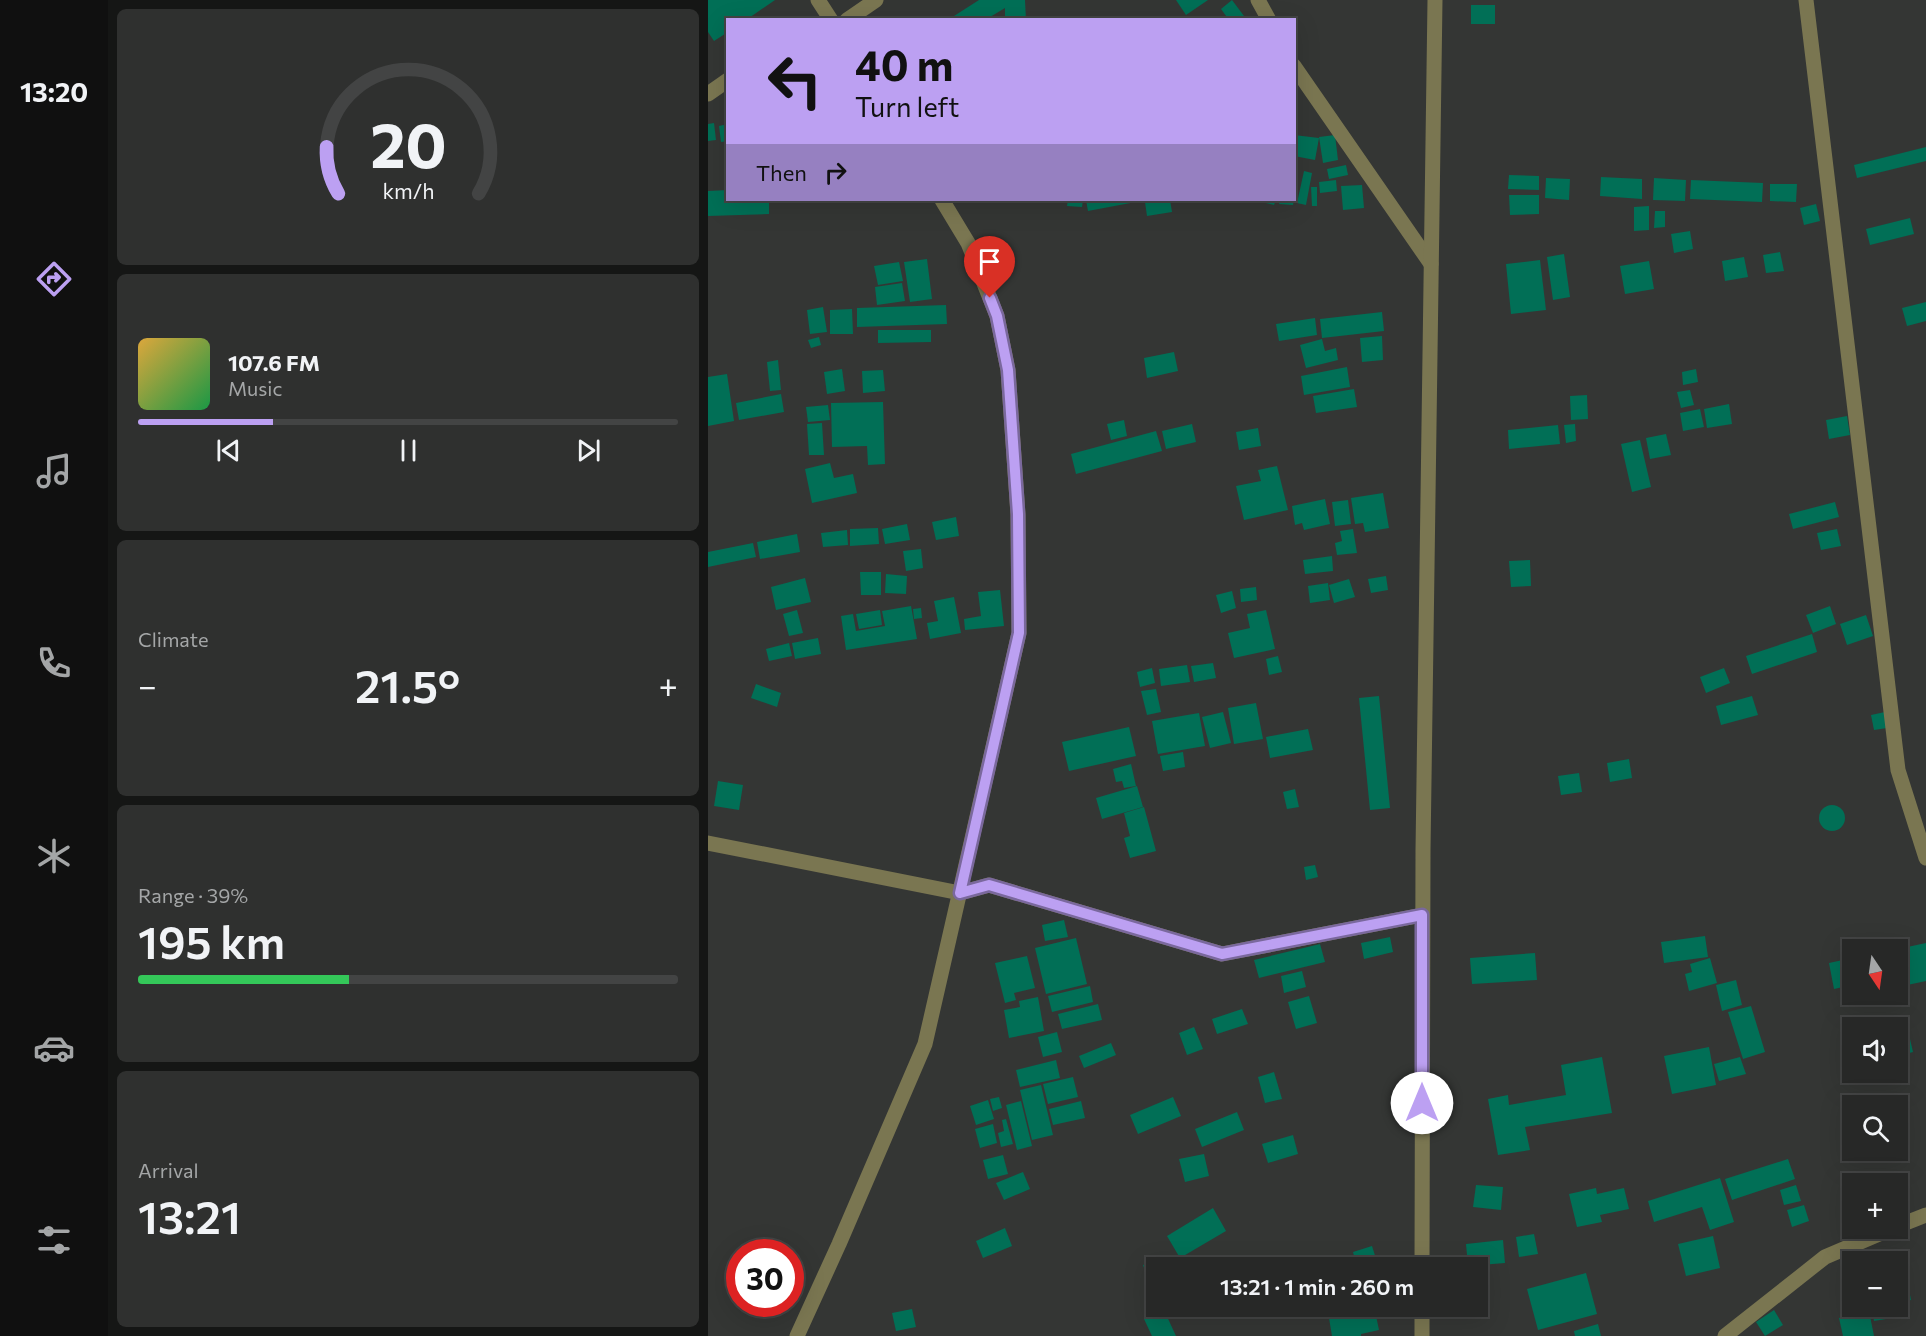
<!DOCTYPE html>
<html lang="en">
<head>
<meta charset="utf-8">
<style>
  body { margin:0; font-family:Commissioner,sans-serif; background:#2f302f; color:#f1f3f6; height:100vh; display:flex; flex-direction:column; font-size:22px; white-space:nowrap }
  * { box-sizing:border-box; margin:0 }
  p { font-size:20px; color:#a4a6a7 }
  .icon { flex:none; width:33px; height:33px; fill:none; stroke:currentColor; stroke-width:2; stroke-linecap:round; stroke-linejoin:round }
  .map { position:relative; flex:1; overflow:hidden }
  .drawer { display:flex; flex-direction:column; gap:9px; padding:9px; background:#151615; width:600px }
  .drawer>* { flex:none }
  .guide { position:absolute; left:18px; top:18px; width:570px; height:183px; border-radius:0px; box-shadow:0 6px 24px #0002,0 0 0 2px #434444; background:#bca0f2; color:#111; overflow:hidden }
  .needle { width:39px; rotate:167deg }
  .controls { position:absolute; left:1134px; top:939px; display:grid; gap:12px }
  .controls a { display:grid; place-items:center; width:66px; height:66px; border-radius:0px; background:#272827; box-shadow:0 6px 24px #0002,0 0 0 2px #434444; font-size:30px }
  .speed { position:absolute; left:18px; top:1239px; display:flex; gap:12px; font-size:30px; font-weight:700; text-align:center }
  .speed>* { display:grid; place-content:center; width:78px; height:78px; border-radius:50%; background:#272827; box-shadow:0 6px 24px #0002,0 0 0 2px #434444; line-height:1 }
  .speed .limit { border:9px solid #d22; background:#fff; color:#111 }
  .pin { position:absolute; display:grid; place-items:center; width:51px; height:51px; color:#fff; margin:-62px -26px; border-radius:50% 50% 50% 0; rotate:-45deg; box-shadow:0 0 6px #0007 }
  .pin .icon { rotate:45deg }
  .me { position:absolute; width:66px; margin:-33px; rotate:0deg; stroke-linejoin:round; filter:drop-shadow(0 0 4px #0008) }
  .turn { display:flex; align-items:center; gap:21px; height:126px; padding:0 30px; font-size:27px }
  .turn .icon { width:78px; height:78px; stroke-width:2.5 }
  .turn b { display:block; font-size:42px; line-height:51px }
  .then { display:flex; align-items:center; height:57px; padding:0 30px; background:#0003; gap:12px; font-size:22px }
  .big { font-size:45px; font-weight:600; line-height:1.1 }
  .drawer .tile { flex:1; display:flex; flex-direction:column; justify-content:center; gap:9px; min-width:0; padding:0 21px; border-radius:9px; background:#2f302f }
  .drawer .dial { align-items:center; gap:0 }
  .dial svg { height:156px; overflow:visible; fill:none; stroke:#434444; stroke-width:7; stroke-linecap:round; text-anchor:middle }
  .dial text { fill:#f1f3f6; stroke:none }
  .song { display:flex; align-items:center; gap:18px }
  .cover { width:72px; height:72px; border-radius:9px; background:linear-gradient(135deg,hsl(40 70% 55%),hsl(140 70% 35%)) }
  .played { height:6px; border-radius:3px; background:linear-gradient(90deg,#bca0f2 25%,#434444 25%) }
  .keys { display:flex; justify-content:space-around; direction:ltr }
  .heat { display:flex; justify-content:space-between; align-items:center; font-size:33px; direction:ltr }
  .charge { height:9px; border-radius:4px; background:linear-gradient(90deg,#34c759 39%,#434444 0) }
  .trip { position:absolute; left:438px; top:1257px; width:342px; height:60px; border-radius:0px; background:#272827; box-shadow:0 6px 24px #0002,0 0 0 2px #434444; font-weight:600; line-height:60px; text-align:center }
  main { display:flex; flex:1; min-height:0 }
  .tab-bar { display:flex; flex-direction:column; width:108px; justify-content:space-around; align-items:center; background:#101010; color:#a4a6a7 }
  .tab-bar .icon { width:42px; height:42px }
  .tab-bar .selected { color:#bca0f2 }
  .tab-bar b { font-size:27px; color:#f1f3f6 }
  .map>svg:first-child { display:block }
  .building { fill:#016f56 }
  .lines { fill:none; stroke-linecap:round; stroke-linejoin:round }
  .minor { stroke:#7a7651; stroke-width:15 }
  .route-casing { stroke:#7a689d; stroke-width:15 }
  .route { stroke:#bca0f2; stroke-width:10 }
</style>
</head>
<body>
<main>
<nav class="tab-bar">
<b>13:20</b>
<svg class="icon selected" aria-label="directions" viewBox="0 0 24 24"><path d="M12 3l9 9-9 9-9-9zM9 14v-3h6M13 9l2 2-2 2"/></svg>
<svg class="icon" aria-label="music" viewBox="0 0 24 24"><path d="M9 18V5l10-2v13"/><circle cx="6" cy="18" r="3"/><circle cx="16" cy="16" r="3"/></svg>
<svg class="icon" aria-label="phone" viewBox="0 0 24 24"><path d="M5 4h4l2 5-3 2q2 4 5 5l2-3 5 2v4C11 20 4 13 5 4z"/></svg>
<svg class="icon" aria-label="climate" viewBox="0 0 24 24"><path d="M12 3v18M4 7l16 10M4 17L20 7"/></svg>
<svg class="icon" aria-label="car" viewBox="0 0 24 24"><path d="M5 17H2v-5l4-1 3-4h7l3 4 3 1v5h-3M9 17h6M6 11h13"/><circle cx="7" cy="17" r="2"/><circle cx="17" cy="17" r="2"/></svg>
<svg class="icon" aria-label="filters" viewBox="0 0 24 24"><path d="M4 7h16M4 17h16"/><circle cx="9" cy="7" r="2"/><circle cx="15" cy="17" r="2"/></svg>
</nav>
<section class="drawer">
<div class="tile dial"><svg viewBox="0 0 100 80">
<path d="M14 69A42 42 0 1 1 86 69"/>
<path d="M14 69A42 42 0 0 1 8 45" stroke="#bca0f2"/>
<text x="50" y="56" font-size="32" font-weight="700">20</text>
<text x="50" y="72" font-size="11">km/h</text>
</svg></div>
<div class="tile">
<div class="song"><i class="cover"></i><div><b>107.6 FM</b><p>Music</p></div></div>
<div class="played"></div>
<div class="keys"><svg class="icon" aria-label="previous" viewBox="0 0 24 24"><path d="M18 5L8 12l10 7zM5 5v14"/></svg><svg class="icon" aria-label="pause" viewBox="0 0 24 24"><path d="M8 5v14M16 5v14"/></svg><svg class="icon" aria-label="next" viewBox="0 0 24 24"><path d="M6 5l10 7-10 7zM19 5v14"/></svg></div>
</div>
<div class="tile"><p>Climate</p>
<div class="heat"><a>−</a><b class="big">21.5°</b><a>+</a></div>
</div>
<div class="tile"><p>Range · 39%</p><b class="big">195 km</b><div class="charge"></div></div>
<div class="tile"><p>Arrival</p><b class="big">13:21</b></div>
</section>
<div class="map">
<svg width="1218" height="1336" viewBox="0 0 1218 1336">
  <rect width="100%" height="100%" fill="#343634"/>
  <g class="building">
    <polygon points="0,0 67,0 38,20 20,20 20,32 6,41 0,32"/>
    <polygon points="271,0 317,0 318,20 297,20 297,8 277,20 248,20 246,16"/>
    <polygon points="468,0 500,0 478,15"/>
    <polygon points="524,0 539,20 521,20 513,9"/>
    <rect x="763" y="5" width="24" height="19"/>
    <polygon points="6,123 8,140 0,141 0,124"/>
    <polygon points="20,124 20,141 13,142 11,126"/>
    <polygon points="586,135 611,138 607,160 586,156"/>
    <polygon points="627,135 630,160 615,163 611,137"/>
    <polygon points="1218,147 1218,161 1149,178 1146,165"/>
    <polygon points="638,165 640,175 621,179 619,169"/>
    <polygon points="596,171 604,173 598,205 589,203"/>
    <polygon points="801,175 831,176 831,190 800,189"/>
    <polygon points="893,177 934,179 934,199 892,196"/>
    <polygon points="838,178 862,179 861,200 837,198"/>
    <polygon points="946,178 978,180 977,201 945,200"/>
    <polygon points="628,180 629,191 612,193 611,182"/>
    <polygon points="983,180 1055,183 1054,202 982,199"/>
    <polygon points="1062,184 1089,184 1088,202 1062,201"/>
    <polygon points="654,185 656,208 635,210 633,186"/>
    <polygon points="603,187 609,187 609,206 604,206"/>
    <polygon points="20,190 20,200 61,200 61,214 0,216 0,191"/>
    <polygon points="801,195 831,195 831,214 802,215"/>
    <polygon points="360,200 375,200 374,207 359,206"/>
    <polygon points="378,200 433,200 433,201 380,211"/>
    <polygon points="462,200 464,212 439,216 437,202"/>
    <polygon points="546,200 568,200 566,205"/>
    <polygon points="572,200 586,200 585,205 571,204"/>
    <polygon points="1108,204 1112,221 1096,225 1092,208"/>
    <polygon points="941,206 941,230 926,231 926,207"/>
    <polygon points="947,211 957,211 957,227 946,228"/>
    <polygon points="1202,218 1206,234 1162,245 1158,229"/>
    <polygon points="982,231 985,249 966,253 963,234"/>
    <polygon points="1072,252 1076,271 1058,273 1055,255"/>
    <polygon points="856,254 862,297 845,300 839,257"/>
    <polygon points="1036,257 1040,277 1017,281 1014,261"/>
    <polygon points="219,259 224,299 202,302 196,262"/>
    <polygon points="832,260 838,310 803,314 798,264"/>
    <polygon points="941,261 946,289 917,294 912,266"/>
    <polygon points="191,262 195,281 170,285 166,266"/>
    <polygon points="194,283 197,301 169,305 167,287"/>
    <polygon points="1218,302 1218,321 1199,326 1194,308"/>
    <polygon points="238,305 239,324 149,327 149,308"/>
    <polygon points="115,307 119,332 102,334 99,310"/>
    <polygon points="144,309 145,334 122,334 122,310"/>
    <polygon points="674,312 676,331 614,338 612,319"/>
    <polygon points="607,318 609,335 571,341 568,324"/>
    <polygon points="170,330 223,330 223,342 170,343"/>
    <polygon points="674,336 675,360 654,362 652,338"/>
    <polygon points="111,337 113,345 103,348 100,340"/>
    <polygon points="614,339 617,351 628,348 630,360 598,368 592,345"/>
    <polygon points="466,352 470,371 439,378 436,358"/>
    <polygon points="70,360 73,390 62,391 59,362"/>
    <polygon points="639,367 642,387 596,395 593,376"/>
    <polygon points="134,369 137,391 119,394 116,372"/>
    <polygon points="988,369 990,382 975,385 974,372"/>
    <polygon points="175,370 177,391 155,393 154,371"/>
    <polygon points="19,374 26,421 0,426 0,377"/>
    <polygon points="646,389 649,407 608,413 605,396"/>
    <polygon points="982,390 986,405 973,408 969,392"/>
    <polygon points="73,394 76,412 31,420 28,403"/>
    <polygon points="879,395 880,419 863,420 862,396"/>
    <polygon points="175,402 177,464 160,465 159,446 124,447 123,403"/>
    <polygon points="1021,404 1024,424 999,428 996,409"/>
    <polygon points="120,405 122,420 100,422 98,407"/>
    <polygon points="992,409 996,427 975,431 972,413"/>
    <polygon points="1139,416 1142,435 1121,439 1118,420"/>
    <polygon points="416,420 419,436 403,440 399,424"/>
    <polygon points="114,423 116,455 101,455 99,424"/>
    <polygon points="484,424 488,442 458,449 454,431"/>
    <polygon points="867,424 868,441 858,443 856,425"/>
    <polygon points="850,425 852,444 801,449 800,430"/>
    <polygon points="550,428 553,446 531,450 528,432"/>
    <polygon points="448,431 454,451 368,474 363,454"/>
    <polygon points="958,434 963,455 942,459 938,438"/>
    <polygon points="932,440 943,487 924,492 913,444"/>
    <polygon points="122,463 126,478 145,474 149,493 104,503 97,469"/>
    <polygon points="569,466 580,510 536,520 528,486 553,481 550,470"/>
    <polygon points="675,493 681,528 657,532 655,523 647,524 643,498"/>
    <polygon points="617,499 622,524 596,530 594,523 587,525 584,506"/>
    <polygon points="640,500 643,524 627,526 624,502"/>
    <polygon points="1127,502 1131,517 1085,529 1081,514"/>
    <polygon points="248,517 251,536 228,540 224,522"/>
    <polygon points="199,524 202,540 177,544 174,529"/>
    <polygon points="170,528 171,544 142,546 142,529"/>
    <polygon points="645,529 649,553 629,555 627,543 634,541 632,531"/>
    <polygon points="1129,529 1133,546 1113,550 1109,533"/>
    <polygon points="139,530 140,545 115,547 113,533"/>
    <polygon points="89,534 92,552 52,559 49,542"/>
    <polygon points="45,543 48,557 0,567 0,552"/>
    <polygon points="213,549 215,568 198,571 195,551"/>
    <polygon points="624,556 625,571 597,574 595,560"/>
    <polygon points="822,560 823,586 803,587 801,561"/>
    <polygon points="152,572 173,572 173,595 153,595"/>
    <polygon points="178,574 199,576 198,594 177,593"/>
    <polygon points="678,576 680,590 663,593 660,579"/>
    <polygon points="97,578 103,602 68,610 63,587"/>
    <polygon points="641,579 647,597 626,603 621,585"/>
    <polygon points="620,583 622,600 602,603 600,586"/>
    <polygon points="548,587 549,600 533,602 532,589"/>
    <polygon points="292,590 296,626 257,630 256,619 273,616 270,592"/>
    <polygon points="524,591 528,608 513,613 508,595"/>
    <polygon points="246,597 253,633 222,639 219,623 230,621 226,601"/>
    <polygon points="203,606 209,639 138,650 133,616 145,614 148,631 177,626 174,611"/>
    <polygon points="1122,606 1128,624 1105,633 1098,615"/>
    <polygon points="213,608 214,618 206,619 205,609"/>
    <polygon points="89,610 95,633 81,636 75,614"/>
    <polygon points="172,610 174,625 151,629 148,614"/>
    <polygon points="558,610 567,649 526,658 520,633 542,628 539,614"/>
    <polygon points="1158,615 1165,636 1139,645 1132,624"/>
    <polygon points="1104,634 1109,652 1044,674 1038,656"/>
    <polygon points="110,638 113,654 87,659 84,643"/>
    <polygon points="81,643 84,656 61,661 58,649"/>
    <polygon points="570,656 574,672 561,675 558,659"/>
    <polygon points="505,663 508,678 486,682 483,666"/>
    <polygon points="479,665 482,682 453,686 451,669"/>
    <polygon points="444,668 447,683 432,687 429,672"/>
    <polygon points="1016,668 1022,683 998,693 992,677"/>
    <polygon points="48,684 73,693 69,707 43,698"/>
    <polygon points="448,689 453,712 439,715 433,691"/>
    <polygon points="671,696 682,808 662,810 651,698"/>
    <polygon points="1044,696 1050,715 1013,725 1008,706"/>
    <polygon points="548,703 555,739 526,744 520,708"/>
    <polygon points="515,712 523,743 502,748 494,717"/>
    <polygon points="1177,712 1179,728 1166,730 1163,715"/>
    <polygon points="491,713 497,746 450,754 444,721"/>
    <polygon points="421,727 428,756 361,771 354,742"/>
    <polygon points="600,729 605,750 562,758 558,737"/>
    <polygon points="475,752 477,767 455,771 452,756"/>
    <polygon points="921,759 924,778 902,782 899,763"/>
    <polygon points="423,764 428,786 416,788 414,781 408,782 405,769"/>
    <polygon points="871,773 874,792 853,795 850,776"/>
    <polygon points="10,781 35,785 31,810 6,806"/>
    <polygon points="429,786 435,807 394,819 388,798"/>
    <polygon points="587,789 591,807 579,809 575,792"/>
    <circle cx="1124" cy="818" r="13"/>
    <polygon points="436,807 448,851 422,858 416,838 422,836 416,813"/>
    <polygon points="607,865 610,877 598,880 596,867"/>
    <polygon points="356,920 360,937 337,941 334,925"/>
    <polygon points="997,936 1000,957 956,963 953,942"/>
    <polygon points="682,937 685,952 656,959 653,943"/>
    <polygon points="368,938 379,984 338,994 327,948"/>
    <polygon points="1218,943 1218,981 1190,987 1190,949"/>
    <polygon points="612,944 617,962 551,978 546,960"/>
    <polygon points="827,953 829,980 764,984 762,958"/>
    <polygon points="319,956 327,988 306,993 308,1000 297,1003 287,963"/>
    <polygon points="1002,958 1009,983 981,991 977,974 984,972 982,964"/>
    <polygon points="1144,958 1144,985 1126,989 1121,963"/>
    <polygon points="594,971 598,987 576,993 573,976"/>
    <polygon points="1028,980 1034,1005 1014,1011 1008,985"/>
    <polygon points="382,986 385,1002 344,1012 340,996"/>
    <polygon points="601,996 609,1023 588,1029 580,1002"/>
    <polygon points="330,997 336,1031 301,1038 296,1010 312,1007 311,1001"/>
    <polygon points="390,1004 394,1020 354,1029 350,1014"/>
    <polygon points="1043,1006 1057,1052 1035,1059 1020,1012"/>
    <polygon points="534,1009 540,1024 509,1034 504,1019"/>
    <polygon points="1199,1026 1205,1052 1190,1056 1190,1029"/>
    <polygon points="486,1027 495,1049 479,1055 471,1033"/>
    <polygon points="349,1032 354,1052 335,1057 330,1037"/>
    <polygon points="403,1043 408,1055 376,1068 371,1056"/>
    <polygon points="1001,1047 1008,1085 964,1094 956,1056"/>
    <polygon points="894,1057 904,1113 817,1127 822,1150 790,1155 780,1099 800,1095 801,1105 858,1095 853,1065"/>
    <polygon points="1032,1057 1038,1074 1011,1081 1006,1064"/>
    <polygon points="348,1060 352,1078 312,1087 308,1070"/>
    <polygon points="566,1072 574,1099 557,1103 550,1077"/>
    <polygon points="365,1077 370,1097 340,1104 335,1084"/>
    <polygon points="333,1085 345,1135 324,1140 312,1090"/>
    <polygon points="291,1097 294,1108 285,1111 282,1099"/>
    <polygon points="465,1097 473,1116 430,1134 422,1115"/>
    <polygon points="280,1100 286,1119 268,1125 262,1106"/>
    <polygon points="313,1101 324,1146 309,1150 298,1105"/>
    <polygon points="373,1101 377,1118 345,1125 341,1109"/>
    <polygon points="529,1112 536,1130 494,1147 487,1129"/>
    <polygon points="298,1119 305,1144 293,1147 290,1133 296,1131 294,1120"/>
    <polygon points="285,1124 289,1143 272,1148 267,1129"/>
    <polygon points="585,1135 590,1154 560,1163 554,1144"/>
    <polygon points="496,1154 501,1176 477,1182 471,1159"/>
    <polygon points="295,1155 300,1174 280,1179 275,1160"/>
    <polygon points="1080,1159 1087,1179 1024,1200 1017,1179"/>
    <polygon points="315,1172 322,1189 296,1200 288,1183"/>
    <polygon points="1012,1178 1026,1222 1002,1230 994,1207 946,1222 940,1201"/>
    <polygon points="768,1185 795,1187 793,1210 765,1207"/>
    <polygon points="1088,1185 1093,1201 1076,1205 1072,1190"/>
    <polygon points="888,1188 889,1194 916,1188 921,1209 892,1215 894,1222 869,1227 861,1194"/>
    <polygon points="1096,1205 1101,1221 1084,1227 1079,1210"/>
    <polygon points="505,1208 518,1231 472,1258 459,1236"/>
    <polygon points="297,1228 304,1246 275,1258 268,1241"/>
    <polygon points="826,1234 830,1254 811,1257 808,1237"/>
    <polygon points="1005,1236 1012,1268 978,1276 970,1244"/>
    <polygon points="795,1240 797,1263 760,1266 758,1244"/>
    <polygon points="664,1246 669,1262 649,1268 645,1252"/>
    <polygon points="450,1260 453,1268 448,1268 448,1276 440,1279 435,1265"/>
    <polygon points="878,1273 889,1314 830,1330 819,1289"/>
    <polygon points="1199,1279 1203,1300 1190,1303 1190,1281"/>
    <polygon points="619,1306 666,1306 671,1330 653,1334 653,1336 624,1336"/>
    <polygon points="1163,1306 1181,1306 1184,1318 1166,1321"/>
    <polygon points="204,1309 208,1327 188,1331 184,1313"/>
    <polygon points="456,1310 468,1336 444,1336 436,1319"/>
    <polygon points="1066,1310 1075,1325 1057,1336 1048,1322"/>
    <polygon points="1161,1311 1166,1336 1135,1336 1131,1318"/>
    <polygon points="890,1324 893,1336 867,1336 866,1331"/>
  </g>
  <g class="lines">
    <g class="minor">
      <polyline points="110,0 123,20"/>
      <polyline points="550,0 561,20"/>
      <polyline points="1098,0 1190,770 1218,858"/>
      <polyline points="139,20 168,0"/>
      <polyline points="586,66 723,264"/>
      <polyline points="0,94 20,80"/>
      <polyline points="0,843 252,893 281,885 514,954 714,915"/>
      <polyline points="1190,1226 1218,1215"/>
      <polyline points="714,1268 715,851 727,0"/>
      <polyline points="89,1336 131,1244 217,1044 311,633 310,515 300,370 289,316 260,243 234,200"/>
      <polyline points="714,1336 714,1306"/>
      <polyline points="1017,1336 1117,1257 1185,1228"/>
    </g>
  </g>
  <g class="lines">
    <defs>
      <polyline id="route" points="282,298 289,316 300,370 310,514 311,633 252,893 281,885 514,954 714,915 714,1103"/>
    </defs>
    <use href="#route" class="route-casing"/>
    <use href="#route" class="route"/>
  </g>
</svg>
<div class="controls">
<a><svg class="needle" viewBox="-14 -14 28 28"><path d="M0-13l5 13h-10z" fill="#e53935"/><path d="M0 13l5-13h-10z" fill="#a4a6a7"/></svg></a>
<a><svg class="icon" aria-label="sound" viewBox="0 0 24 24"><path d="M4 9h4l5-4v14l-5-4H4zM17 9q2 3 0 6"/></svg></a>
<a><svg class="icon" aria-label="search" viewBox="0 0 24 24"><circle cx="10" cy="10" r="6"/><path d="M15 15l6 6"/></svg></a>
<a>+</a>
<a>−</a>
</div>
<div class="speed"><div class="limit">30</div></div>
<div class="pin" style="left:282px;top:298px;background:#d93025"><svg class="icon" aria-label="arrive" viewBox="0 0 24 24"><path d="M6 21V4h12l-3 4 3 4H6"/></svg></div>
<svg class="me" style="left:714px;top:1103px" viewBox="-20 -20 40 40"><circle r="19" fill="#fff"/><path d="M0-13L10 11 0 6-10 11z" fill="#bca0f2"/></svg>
<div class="trip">13:21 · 1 min · 260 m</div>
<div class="guide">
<div class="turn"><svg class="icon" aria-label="left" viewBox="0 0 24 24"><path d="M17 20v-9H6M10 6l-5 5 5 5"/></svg><div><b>40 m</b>Turn left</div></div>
<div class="then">Then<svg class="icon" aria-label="right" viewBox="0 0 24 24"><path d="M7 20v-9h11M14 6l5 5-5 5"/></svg></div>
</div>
</div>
</main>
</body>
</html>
